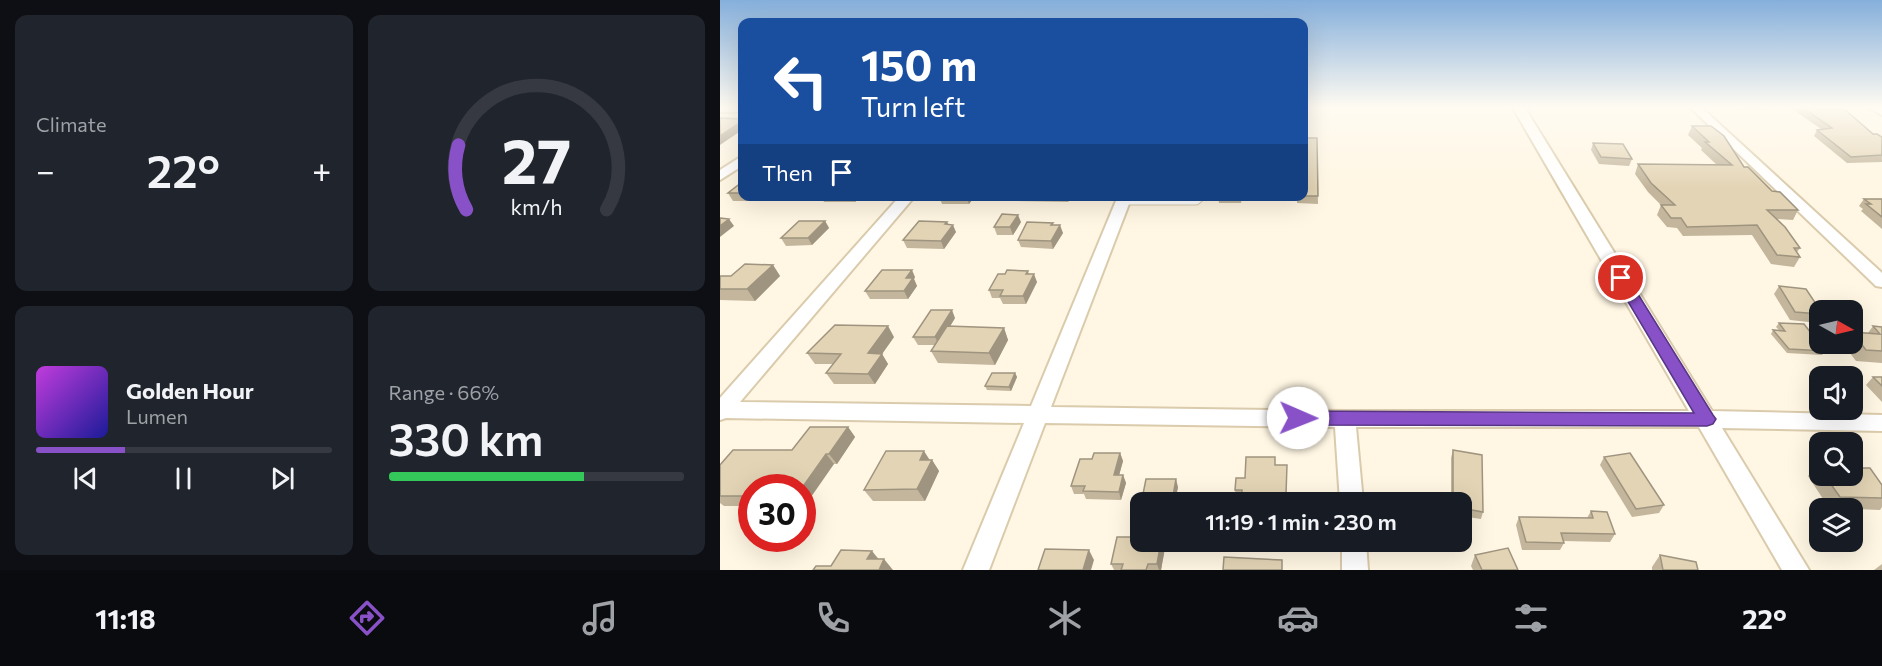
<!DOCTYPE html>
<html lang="en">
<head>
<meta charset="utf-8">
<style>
  body { margin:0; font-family:Commissioner,sans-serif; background:#20242c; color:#f1f3f6; height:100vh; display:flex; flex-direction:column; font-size:22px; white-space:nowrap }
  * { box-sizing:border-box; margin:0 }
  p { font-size:20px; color:#9ea1a6 }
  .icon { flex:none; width:33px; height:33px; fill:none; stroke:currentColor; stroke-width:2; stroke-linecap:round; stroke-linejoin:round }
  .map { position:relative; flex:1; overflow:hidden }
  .sheet { display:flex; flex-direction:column; gap:15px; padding:15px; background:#0d0f14; width:720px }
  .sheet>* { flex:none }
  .banner { position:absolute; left:18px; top:18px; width:570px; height:183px; border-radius:12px; box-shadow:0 6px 24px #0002; background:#1a4fa0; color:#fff; overflow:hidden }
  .needle { width:39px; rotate:98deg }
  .buttons { position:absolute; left:1089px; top:300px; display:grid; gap:12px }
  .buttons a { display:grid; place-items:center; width:54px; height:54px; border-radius:12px; background:#171b24; box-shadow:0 6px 24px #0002; font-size:30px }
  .speed { position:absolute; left:18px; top:474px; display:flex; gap:12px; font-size:30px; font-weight:700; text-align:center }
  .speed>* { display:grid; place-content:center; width:78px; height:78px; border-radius:50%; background:#171b24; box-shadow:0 6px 24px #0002; line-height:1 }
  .speed .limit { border:9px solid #d22; background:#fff; color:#111 }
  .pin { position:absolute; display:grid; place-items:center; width:51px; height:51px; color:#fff; margin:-26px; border:3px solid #fff; border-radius:50%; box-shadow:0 2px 6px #0007 }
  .me { position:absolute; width:66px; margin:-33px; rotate:91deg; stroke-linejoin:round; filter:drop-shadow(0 0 4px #0008) }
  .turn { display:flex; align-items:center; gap:21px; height:126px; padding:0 24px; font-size:27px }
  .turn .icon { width:78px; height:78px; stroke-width:2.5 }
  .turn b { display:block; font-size:42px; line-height:51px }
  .then { display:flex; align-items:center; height:57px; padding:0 24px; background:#0003; gap:12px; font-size:22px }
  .big { font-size:45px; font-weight:600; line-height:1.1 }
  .sheet .widget { flex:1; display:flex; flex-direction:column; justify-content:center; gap:9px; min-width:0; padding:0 21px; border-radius:12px; background:#20242c }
  .sheet .dial { align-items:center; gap:0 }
  .dial svg { height:156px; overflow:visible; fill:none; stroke:#363941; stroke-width:7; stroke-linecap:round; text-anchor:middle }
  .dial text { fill:#f1f3f6; stroke:none }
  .song { display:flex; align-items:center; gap:18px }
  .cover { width:72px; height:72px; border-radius:9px; background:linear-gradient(135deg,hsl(290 70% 55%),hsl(240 70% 35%)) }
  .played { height:6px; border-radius:3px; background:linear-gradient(90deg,#8851c8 30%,#363941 30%) }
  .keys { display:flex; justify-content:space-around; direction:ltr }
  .heat { display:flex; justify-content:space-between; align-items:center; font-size:33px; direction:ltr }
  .charge { height:9px; border-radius:4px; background:linear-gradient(90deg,#34c759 66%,#363941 0) }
  .sheet .tiles { flex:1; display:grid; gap:15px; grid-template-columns:repeat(2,1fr) }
  .trip { position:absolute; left:410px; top:492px; width:342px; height:60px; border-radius:12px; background:#171b24; box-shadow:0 6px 24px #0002; font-weight:600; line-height:60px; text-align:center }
  .tabs { display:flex; height:96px; justify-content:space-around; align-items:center; background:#090b0e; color:#9ea1a6 }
  .tabs .icon { width:42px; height:42px }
  .tabs .on { color:#8851c8 }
  .tabs b { font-size:27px; color:#f1f3f6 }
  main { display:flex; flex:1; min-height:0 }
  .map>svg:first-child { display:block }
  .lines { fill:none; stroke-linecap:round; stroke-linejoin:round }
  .service-casing { stroke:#dacbac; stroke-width:9 }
  .minor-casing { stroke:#dacbac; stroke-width:4 }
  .service { stroke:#fff; stroke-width:7 }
  .minor { fill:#fff; fill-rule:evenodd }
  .wall { fill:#c3b69c }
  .shaded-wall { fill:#9f947f }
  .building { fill:#e3d4b5; stroke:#9f947f; stroke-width:1.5 }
  .route { fill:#8851c8; stroke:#583582; stroke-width:1.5 }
</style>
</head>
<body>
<main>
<section class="sheet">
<div class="tiles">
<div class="widget"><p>Climate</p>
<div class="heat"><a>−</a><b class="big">22°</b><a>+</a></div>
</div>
<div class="widget dial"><svg viewBox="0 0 100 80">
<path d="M14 69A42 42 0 1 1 86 69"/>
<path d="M14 69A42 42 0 0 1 10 36" stroke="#8851c8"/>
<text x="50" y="56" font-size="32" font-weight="700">27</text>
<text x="50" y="72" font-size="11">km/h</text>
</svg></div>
<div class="widget">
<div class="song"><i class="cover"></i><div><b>Golden Hour</b><p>Lumen</p></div></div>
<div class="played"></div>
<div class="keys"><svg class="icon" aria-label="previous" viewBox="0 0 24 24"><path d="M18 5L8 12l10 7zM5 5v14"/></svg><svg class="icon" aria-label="pause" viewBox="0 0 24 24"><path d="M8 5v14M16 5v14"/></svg><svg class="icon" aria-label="next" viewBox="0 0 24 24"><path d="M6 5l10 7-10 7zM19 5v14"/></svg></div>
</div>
<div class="widget"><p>Range · 66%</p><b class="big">330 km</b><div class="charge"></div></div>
</div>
</section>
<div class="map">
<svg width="1162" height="570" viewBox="0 0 1162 570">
  <rect width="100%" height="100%" fill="#fff6e3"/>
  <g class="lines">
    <defs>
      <polyline id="service" points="404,201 476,201 482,196"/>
      <g id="minor">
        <rect x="0" y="108" width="22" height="4"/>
        <polygon points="793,108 805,108 992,411 1162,415 1162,431 1002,428 1089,570 1062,570 979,427 636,427 643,502 620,502 615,427 325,423 269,570 243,570 304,423 6,418 0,420 0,398 180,196 195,196 20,402 311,406 398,196 412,196 331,407 625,411 969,411"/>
        <polygon points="971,108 982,108 1162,273 1162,287 1156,286"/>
        <polygon points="1150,108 1162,108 1162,115"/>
        <polygon points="22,156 22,166 0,180 0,170"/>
        <polygon points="622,542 646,542 648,570 622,570"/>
      </g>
    </defs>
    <use href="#service" class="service-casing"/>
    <use href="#minor" class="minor-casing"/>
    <use href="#service" class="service"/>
    <use href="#minor" class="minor"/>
  </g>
  <g class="wall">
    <polygon points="1017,108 1046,108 1046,109 1018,109"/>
    <polygon points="1071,108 1123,108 1153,134 1162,137 1162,162 1127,163 1094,136 1097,130 1101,129"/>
    <polygon points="972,126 1024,167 1052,191 1078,210 1073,220 1057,219 1080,248 1077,252 1080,257 1074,267 1051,264 1032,235 963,236 957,228 947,227 937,215 941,205 928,192 915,174 918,164 997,165 981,150 982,148 968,135"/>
    <polygon points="597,138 598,204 577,203 577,196 584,196"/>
    <polygon points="873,143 912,159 909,166 879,164 871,150"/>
    <polygon points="22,182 22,196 42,196 37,201 13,201 8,193"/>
    <polygon points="101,196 141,196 135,202 104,202"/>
    <polygon points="219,196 255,196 249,204 222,204"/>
    <polygon points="293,196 351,196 348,202 294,201"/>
    <polygon points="498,196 522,196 521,203 499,203"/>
    <polygon points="1144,199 1162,199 1162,229 1141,211 1143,209 1139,206"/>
    <polygon points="105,221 109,228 92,245 66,246 61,238"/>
    <polygon points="227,222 228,224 236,232 224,249 187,248 183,240"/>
    <polygon points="301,222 293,235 277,235 274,227"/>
    <polygon points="333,223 333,225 343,233 333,249 301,247 298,240"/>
    <polygon points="53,265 60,276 35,301 0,300 0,276 11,276"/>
    <polygon points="308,271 309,274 317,282 306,304 283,304 280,298 272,298 269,290 285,274"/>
    <polygon points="195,277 194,279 197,286 188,299 150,299 145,291"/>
    <polygon points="1059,286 1100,310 1100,320 1098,323 1070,320 1054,294"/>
    <polygon points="235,318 230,326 284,328 288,340 275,365 218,363 211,351 215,345 198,345 193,337"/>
    <polygon points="1059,323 1105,351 1102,355 1067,353 1051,334 1053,330 1059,330 1056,327"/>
    <polygon points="1153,326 1162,327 1162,363 1136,361 1123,344 1132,344 1132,332 1148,333"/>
    <polygon points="174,337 162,354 168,364 155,384 114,384 106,373 113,364 95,364 87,353"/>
    <polygon points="295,373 297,377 291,391 267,390 265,386"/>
    <polygon points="1153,377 1162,377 1162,402 1146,385"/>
    <polygon points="128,427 135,437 117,464 114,464 32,488 32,506 4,506 0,503 0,465 72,450"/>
    <polygon points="733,450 763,512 761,519 741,516 741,502 731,502 731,458"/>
    <polygon points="400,453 403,461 399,475 403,475 406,483 401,500 366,499 364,494 354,494 351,486 372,459"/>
    <polygon points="555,457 555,465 567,473 566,501 522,501 522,498 516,498 515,490 525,478"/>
    <polygon points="884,457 944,505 939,513 912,517 880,465"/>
    <polygon points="210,460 212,460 219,471 205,501 153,501 144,490"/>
    <polygon points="1100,461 1100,476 1132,476 1142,468 1162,485 1162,507 1160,510 1109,508 1088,476"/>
    <polygon points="458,487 455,502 425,502 423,494"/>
    <polygon points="871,511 895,534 890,542 843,541 844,543 840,550 802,550 796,525 799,517 867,518"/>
    <polygon points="420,542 443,542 445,548 441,570 394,570 391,564"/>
    <polygon points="755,555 798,570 753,570 751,566"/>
    <polygon points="940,555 978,570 932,570 932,567"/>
    <polygon points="1162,564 1162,570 1154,570"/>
  </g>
  <g class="shaded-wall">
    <polygon points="22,121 22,130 0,145 0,136"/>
    <polygon points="34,196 42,196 37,201"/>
    <polygon points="133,196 141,196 135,202"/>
    <polygon points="246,196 255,196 249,204"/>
    <polygon points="347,196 351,196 348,202"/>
    <polygon points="298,215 301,222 293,235 290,227"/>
    <polygon points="9,219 14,226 0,237 0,226"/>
    <polygon points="105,221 109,228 92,245 88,238"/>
    <polygon points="227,222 230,229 233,225 236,232 224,249 221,241 225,224"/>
    <polygon points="340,225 343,233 333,249 331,241"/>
    <polygon points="53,265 60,276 35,301 27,289"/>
    <polygon points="192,270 195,277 194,279 197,286 188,299 184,291 186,278"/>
    <polygon points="314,274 317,282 306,304 303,296"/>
    <polygon points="232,310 235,318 219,345 215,337"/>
    <polygon points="168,326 174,337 162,354 168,364 155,384 148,374 148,353"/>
    <polygon points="284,328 288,340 275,365 269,353"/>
    <polygon points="295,373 297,377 291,391 289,387"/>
    <polygon points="128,427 135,437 117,464 109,454"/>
    <polygon points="204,451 211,462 212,460 219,471 205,501 197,489 200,460"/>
    <polygon points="400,453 403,461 397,483 394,475"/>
    <polygon points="106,454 114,464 82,510 82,488"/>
    <polygon points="403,475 406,483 401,500 399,492"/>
    <polygon points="456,479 458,487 455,502 452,502"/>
    <polygon points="441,542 443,542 445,548 441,570 439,570 437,564"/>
    <polygon points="369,550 374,560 371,570 363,570"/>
    <polygon points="152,551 161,562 147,559"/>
    <polygon points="164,559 173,570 159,570"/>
  </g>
  <g class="building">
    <polygon points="1083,108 1123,108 1153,134 1157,134 1162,137 1162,155 1131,157 1097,130 1112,128"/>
    <polygon points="0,118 22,119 22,121 0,136"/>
    <polygon points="972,126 991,126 1004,136 1024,167 1028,167 1052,191 1060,192 1078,210 1047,210 1065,227 1080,248 1074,248 1080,257 1057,255 1037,225 967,227 961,218 951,218 941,205 955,205 931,183 918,164 1012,165 985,142 989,142"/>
    <polygon points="584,138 597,138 598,196 584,196"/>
    <polygon points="873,143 903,144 912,159 881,157"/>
    <polygon points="22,182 22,193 8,193"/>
    <polygon points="1144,199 1162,199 1162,217 1146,204 1151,204"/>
    <polygon points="282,214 298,215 290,227 274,227"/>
    <polygon points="0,218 9,219 0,226"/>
    <polygon points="79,221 105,221 88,238 61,238"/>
    <polygon points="199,221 227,222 225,224 233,225 221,241 183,240"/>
    <polygon points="307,222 333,223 331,225 340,225 331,241 298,240"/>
    <polygon points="25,264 53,265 27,289 0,289 0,276 11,276"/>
    <polygon points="162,270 192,270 186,278 193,278 184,291 145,291"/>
    <polygon points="287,270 308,271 306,274 314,274 303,296 280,296 283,290 269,290 278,274 285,274"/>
    <polygon points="1059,286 1086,289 1100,310 1100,314 1075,312"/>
    <polygon points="211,310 232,310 215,337 193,337"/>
    <polygon points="1059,323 1084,324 1105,351 1069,349 1053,330 1065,331"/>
    <polygon points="115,325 168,326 148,353 162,354 148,374 106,373 121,354 87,353"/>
    <polygon points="227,326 284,328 269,353 211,351"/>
    <polygon points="1153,326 1162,327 1162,351 1146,350 1132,332 1160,334"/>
    <polygon points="272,373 295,373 289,387 265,386"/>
    <polygon points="1153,377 1162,377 1162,386"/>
    <polygon points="90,427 128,427 109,454 106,454 82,488 32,488 32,496 0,496 0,465 13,450 72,450"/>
    <polygon points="733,450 762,455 763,512 741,508 741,502 733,502"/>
    <polygon points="166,451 204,451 200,460 212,460 197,489 144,490"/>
    <polygon points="374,453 400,453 394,475 403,475 399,492 363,491 365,486 351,486 360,459 372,459"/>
    <polygon points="910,453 944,505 916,509 884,457"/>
    <polygon points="1132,456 1134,456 1142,468 1150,468 1162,485 1162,498 1120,497 1105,476 1132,476"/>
    <polygon points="526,457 555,457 555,465 567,465 566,494 522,493 522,490 515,490 516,478 525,478"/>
    <polygon points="426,479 456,479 452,502 427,502 429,494 423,494"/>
    <polygon points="871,511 887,512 895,534 841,533 844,543 806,542 799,517 873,518"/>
    <polygon points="416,523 420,523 420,542 441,542 437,564 428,564 426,570 401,570 403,564 391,564 397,537 413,537"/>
    <polygon points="788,548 798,570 762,570 755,555"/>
    <polygon points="325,549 369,550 363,570 318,570"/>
    <polygon points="121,550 152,551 147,559 164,559 159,570 93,570 96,566 111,566"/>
    <polygon points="940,555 976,562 978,570 943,570"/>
    <polygon points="504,557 562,560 562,570 503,570"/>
  </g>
  <linearGradient id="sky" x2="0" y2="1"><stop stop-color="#85afdb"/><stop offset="0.57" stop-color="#fffbf2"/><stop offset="1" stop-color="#fffbf2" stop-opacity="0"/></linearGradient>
  <rect width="1162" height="188" fill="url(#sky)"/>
  <polygon class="route" points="901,273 908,278 993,415 996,419 993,424 987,426 578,425 572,423 570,418 572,413 578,411 974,413 894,278"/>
</svg>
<div class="buttons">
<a><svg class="needle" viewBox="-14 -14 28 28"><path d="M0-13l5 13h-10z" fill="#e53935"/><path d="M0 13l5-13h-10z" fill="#9ea1a6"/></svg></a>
<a><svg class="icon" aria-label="sound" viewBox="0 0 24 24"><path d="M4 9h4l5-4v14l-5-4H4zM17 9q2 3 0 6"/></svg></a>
<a><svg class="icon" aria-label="search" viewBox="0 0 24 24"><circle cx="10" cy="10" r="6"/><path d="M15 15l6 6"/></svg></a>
<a><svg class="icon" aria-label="layers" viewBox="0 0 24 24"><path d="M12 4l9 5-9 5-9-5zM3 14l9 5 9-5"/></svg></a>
</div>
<div class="speed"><div class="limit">30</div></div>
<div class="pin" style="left:901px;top:278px;background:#d93025"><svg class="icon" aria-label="arrive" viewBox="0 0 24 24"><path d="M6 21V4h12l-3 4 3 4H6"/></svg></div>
<svg class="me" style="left:578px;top:418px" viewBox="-20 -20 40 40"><circle r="19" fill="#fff"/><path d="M0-13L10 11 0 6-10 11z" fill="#8851c8"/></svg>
<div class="trip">11:19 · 1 min · 230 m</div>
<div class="banner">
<div class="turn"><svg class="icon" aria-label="left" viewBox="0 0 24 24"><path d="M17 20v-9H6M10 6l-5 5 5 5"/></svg><div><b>150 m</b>Turn left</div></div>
<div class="then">Then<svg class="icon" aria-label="arrive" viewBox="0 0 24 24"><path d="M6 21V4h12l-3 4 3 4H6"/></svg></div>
</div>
</div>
</main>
<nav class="tabs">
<b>11:18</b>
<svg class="icon on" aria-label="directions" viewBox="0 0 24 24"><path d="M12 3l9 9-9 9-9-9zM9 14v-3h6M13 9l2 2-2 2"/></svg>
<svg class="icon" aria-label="music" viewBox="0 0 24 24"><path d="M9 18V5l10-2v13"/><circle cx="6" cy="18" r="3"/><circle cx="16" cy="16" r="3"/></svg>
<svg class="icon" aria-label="phone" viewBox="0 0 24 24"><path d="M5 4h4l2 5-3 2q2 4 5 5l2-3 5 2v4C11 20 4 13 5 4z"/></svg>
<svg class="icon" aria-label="climate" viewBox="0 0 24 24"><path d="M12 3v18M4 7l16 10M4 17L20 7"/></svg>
<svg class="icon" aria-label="car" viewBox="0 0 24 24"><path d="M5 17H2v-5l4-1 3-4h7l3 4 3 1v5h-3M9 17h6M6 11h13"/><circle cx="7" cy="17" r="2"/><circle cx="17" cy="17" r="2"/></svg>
<svg class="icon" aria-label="filters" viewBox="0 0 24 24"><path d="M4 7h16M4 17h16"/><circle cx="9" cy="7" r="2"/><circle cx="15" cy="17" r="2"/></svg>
<b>22°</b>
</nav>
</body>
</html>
